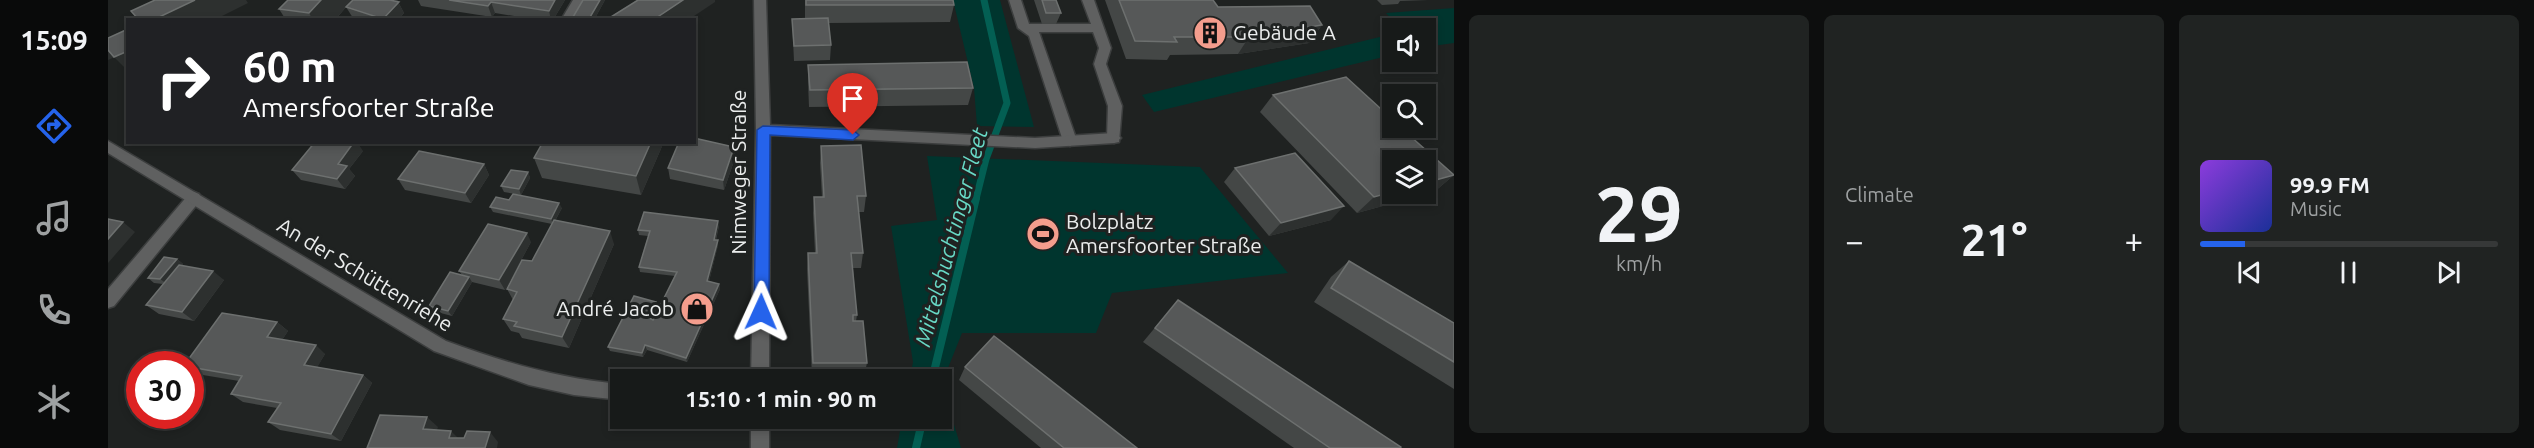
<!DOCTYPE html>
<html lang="en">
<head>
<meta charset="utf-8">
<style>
  body { margin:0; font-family:Ubuntu,sans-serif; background:#202322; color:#f1f3f6; height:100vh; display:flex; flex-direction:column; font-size:22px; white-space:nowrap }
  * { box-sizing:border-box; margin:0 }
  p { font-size:20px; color:#9ea1a2 }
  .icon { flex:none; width:33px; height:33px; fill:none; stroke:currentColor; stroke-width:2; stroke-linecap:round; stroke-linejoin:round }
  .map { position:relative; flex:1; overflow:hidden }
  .drawer { display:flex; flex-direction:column; gap:15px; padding:15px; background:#0d0e0e; width:1080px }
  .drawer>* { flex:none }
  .hud { position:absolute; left:18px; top:18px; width:570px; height:126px; border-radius:0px; box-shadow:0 3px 9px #0003,0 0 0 2px #363838; background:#202124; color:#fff; overflow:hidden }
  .tools { position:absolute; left:1274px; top:18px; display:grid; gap:12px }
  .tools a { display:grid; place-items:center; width:54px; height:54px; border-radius:0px; background:#171a19; box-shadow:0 3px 9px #0003,0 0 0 2px #363838; font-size:30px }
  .speed { position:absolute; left:18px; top:351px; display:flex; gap:12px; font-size:30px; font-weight:700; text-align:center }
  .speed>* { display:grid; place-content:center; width:78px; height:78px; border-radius:50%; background:#171a19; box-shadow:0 3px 9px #0003,0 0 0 2px #363838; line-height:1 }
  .speed .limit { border:9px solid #d22; background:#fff; color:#111 }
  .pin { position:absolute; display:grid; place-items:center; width:51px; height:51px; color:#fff; margin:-62px -26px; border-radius:50% 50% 50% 0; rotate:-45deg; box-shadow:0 0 6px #0007 }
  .pin .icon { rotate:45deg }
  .me { position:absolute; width:66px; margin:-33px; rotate:1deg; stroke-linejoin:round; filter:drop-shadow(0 0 4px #0008) }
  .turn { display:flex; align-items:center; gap:21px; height:126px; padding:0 18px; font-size:27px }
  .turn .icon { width:78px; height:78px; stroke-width:2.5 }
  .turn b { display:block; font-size:42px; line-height:51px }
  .big { font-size:45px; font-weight:700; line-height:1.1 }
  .drawer .card { flex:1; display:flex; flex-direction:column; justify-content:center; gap:9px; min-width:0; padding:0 21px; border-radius:9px; background:#202322 }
  .drawer .dial { align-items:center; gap:0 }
  .dial b { font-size:78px; line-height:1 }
  .song { display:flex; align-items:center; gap:18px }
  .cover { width:72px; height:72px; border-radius:9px; background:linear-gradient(135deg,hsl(270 70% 55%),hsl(230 70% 35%)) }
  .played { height:6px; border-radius:3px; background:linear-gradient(90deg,#2563eb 15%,#363838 15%) }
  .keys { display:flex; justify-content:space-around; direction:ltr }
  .heat { display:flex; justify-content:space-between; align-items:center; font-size:33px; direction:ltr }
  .drawer .tiles { flex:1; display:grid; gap:15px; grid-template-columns:repeat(3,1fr) }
  .trip { position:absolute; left:502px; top:369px; width:342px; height:60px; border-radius:0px; background:#171a19; box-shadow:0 3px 9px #0003,0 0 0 2px #363838; font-weight:700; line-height:60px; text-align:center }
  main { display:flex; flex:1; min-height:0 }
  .menu { display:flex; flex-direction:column; width:108px; justify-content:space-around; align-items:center; background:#090a0a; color:#9ea1a2 }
  .menu .icon { width:42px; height:42px }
  .menu .current { color:#2563eb }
  .menu b { font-size:27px; color:#f1f3f6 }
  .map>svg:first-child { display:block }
  .green { fill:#00352e }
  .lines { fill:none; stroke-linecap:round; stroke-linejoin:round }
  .stream-far1 { stroke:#035f53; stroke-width:7 }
  .stream { stroke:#035f53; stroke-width:8 }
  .lane-casing { stroke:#3c3e3e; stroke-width:3 }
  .street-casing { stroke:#3c3e3e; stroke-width:3 }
  .lane { fill:#5f6060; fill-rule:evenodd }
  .street { fill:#5f6060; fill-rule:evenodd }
  .wall { fill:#444746 }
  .shaded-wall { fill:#2d302f }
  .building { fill:#565858; stroke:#6d706f; stroke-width:1.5 }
  .route { fill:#2563eb; stroke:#184099; stroke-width:1.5 }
  .labels { text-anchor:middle; stroke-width:6; stroke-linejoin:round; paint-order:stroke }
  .poi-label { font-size:21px; fill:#ebeded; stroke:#1f2221; text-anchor:start }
  .street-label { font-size:21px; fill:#ebeded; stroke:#1f2221 }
  .water-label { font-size:22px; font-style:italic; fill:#68d9c6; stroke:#1f2221 }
</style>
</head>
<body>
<main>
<nav class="menu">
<b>15:09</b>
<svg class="icon current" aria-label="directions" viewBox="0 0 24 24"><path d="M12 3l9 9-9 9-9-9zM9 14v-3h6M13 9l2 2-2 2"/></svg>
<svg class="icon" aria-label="music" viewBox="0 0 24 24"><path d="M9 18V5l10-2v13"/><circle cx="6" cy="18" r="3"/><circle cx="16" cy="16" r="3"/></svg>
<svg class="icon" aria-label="phone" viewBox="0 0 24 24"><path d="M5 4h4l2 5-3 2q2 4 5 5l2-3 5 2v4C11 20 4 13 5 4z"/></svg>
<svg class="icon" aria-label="climate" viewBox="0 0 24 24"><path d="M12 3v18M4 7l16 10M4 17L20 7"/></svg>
</nav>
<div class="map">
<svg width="1346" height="448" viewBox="0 0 1346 448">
  <rect width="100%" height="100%" fill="#1f2221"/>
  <g class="green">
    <polygon points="845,0 892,0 926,127 869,126 866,88"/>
    <polygon points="1346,8 1346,43 1317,47 1317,28 1292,28 1278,13"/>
    <polygon points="1284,34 1284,55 1046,112 1034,95"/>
    <polygon points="819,156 1092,167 1180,273 1004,293 988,333 854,333 834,383 834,380 802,379 805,362 783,226 829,220"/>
    <polygon points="834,384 853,448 789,448 794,419 834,418"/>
  </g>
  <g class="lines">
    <polyline class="stream-far1" points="868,199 878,159 899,103 876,0"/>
    <g class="stream">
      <polyline points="824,380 868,198"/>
      <polyline points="808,448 815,418"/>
    </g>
    <defs>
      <g id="lane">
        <polygon points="465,0 477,0 465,20 453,20"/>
        <polygon points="901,0 913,0 921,24 983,24 974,0 986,0 1003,48 998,64 1014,106 1011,142 1006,143 999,138 1000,106 986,64 991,48 985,32 931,32 969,141 962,146 955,141 921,36 910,28"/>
        <polygon points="86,192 91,194 93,198 91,202 6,306 0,308 0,289 81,194"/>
      </g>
      <g id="street">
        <polygon points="646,0 658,0 662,125 927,138 1006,133 1013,138 1006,143 927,148 662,135 661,380 643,380 648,130"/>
        <path d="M0,141L338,341C395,362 452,379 513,384V400L466,395L421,385L326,351L0,153Z"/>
        <rect x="643" y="418" width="18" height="30"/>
      </g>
    </defs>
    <use href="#lane" class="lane-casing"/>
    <use href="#street" class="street-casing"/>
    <use href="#lane" class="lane"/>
    <use href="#street" class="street"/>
  </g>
  <g class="wall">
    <polygon points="244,0 227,20 178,20 171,9"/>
    <polygon points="289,0 296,13 290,20 249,20 245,18 238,7"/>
    <polygon points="310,0 457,0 445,20 431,20 387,13 384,17 313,6"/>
    <polygon points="475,0 497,0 486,20 465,20 465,17"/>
    <polygon points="697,0 845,0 846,5 842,22 721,23 723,45 722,60 686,61 684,19 697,19"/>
    <polygon points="926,0 948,0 953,13 948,24 934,24"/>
    <polygon points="997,0 1105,0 1110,7 1214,25 1201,43 1130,54 1062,55 1059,60 1018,59"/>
    <polygon points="1269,0 1320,0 1292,1 1290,4 1274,5"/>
    <polygon points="700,65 865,88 860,105 701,107 700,82"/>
    <polygon points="1165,95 1346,175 1326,192 1249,213 1152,112"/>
    <polygon points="435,142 555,142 555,144 533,195 434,178 426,158"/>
    <polygon points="713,146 758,196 756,212 751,212 755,253 753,268 745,268 749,315 748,321 759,363 756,376 704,377 699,269 700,253 707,253 705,213 706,197 714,197 712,163"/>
    <polygon points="626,147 627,158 616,190 562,179 560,168"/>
    <polygon points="255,151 241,169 247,176 237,189 193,180 184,170"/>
    <polygon points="376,164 381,175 363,203 297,190 290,179"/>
    <polygon points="1127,168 1223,220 1161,236 1116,182"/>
    <polygon points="420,172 422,178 413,195 396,192 393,186"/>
    <polygon points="382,207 454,208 447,221 506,244 461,348 414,338 411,333 403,331 395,319 405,300 399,289 424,261 444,224 385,212"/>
    <polygon points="611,226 608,240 610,245 601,281 611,284 612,289 579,362 539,350 535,357 502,351 500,347 548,302 550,307 544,319 545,320 567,276 532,272 531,267 540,236 531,235 530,230"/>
    <polygon points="423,242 397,290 364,282 344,316 325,311 321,306 354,275 351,271"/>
    <polygon points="69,259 75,264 74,265 116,280 86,321 51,314 38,305 55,284 46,283 40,278"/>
    <polygon points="1241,261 1346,323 1346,389 1206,302 1223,277"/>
    <polygon points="1070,300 1292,448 1186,448 1035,342"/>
    <polygon points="169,322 180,331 174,340 217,354 209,367 255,375 264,383 233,441 172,430 160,422 169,408 135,402 123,394 131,381 89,374 82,369 82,364"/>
    <polygon points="857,367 1029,448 933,448 851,380"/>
  </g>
  <g class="shaded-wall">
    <polygon points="87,0 138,0 140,3 106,20 45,20"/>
    <polygon points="213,0 244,0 227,20 205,20 201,13"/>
    <polygon points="282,0 289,0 296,13 290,20 275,20"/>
    <polygon points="447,0 457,0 445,20 443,20 441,11"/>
    <polygon points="492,0 497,0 486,20 481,20"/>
    <polygon points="575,0 607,0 607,2 580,20 545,20"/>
    <polygon points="383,2 387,13 384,17 380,6"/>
    <polygon points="1214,25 1201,43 1130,54 1141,37"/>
    <polygon points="0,48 7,57 0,60"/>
    <polygon points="20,51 20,66 17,68 6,57"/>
    <polygon points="246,142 249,142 255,151 241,169 247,176 237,189 229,179 230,164"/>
    <polygon points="543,142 555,142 555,144 533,195 528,176"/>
    <polygon points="626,147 627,158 616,190 615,180"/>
    <polygon points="376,164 381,175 363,203 357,193"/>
    <polygon points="420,172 422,178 413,195 411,189"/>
    <polygon points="1346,175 1326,192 1249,213 1266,197 1284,192 1284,194 1317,194 1317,183"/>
    <polygon points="451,203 454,208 445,224 443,219"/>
    <polygon points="1236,206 1223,220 1161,236 1173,223"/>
    <polygon points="610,221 611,226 606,245 606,240"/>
    <polygon points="15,222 27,232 0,263 0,239"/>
    <polygon points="502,231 506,244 461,348 454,337"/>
    <polygon points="419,233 423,242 397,290 391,280"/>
    <polygon points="610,240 610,245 600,286 599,281"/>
    <polygon points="69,259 75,264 59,284 52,279"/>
    <polygon points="105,271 116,280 86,321 74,312"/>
    <polygon points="361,277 364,282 344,316 340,311"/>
    <polygon points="611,284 612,289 579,362 578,358"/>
    <polygon points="548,302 550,307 542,323 541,318"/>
    <polygon points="169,322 180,331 170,346 159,337"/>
    <polygon points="208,345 217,354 206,373 196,365"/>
    <polygon points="537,345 539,350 535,357 534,353"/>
    <polygon points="255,375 264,383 233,441 223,434"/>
    <polygon points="319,417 330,427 326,439 315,429"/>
    <polygon points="343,431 353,441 341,438"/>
    <polygon points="382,432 390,442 389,448 377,448"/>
  </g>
  <g class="building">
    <polygon points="47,0 87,0 45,20 31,20 23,11"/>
    <polygon points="180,0 213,0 201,13 171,9"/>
    <polygon points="245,0 282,0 291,2 275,19 238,7"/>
    <polygon points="341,0 447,0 441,11 383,2 380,6"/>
    <polygon points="475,0 492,0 481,19 465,17"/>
    <polygon points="530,0 575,0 545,20 498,20"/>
    <polygon points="698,0 845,0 846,5 698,5"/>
    <polygon points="934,0 948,0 953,13 938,13"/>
    <polygon points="1011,0 1105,0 1110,7 1202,6 1214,25 1141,37 1066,37 1069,42 1027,41"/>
    <polygon points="720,18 723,45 686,46 684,19"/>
    <polygon points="20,29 20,51 6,57 0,50 0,38"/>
    <polygon points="859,62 865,88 702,90 700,65"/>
    <polygon points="1238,77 1284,119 1284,128 1293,128 1346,175 1317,183 1317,160 1284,160 1284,192 1266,197 1165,95"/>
    <polygon points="586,138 626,147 615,180 560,168 571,142 586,142"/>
    <polygon points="207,142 246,142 230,164 239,166 229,179 184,170"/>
    <polygon points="435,142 543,142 528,176 426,158"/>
    <polygon points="753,145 758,196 749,196 755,253 743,253 749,315 745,315 745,321 755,321 759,363 705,363 700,253 709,253 706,197 716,197 713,146"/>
    <polygon points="311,151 376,164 357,193 290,179"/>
    <polygon points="1187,153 1236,206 1173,223 1127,168"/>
    <polygon points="403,170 420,172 411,189 393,186"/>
    <polygon points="405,194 451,203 443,219 382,207 388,197 401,200"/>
    <polygon points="536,212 610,221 606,240 610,240 599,281 611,284 578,358 537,345 534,353 500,347 526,296 548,302 541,318 545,320 569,272 531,267 542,231 530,230"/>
    <polygon points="0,219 15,222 0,239"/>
    <polygon points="446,220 502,231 454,337 406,326 409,322 395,319 409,292 399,289 414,260 424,261"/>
    <polygon points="380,224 419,233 391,280 351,271"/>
    <polygon points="56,257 69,259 52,279 40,278"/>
    <polygon points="1241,261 1346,323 1346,362 1223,288"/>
    <polygon points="71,265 105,271 74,312 38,305"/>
    <polygon points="342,272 361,277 340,311 321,306"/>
    <polygon points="1070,300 1293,447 1292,448 1222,448 1047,328"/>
    <polygon points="114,313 169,322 159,337 208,345 196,365 255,375 223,434 160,422 173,403 123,394 134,376 82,367 82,364 77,364"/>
    <polygon points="886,336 1029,448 956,448 857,367"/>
    <polygon points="272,415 319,417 315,429 343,431 341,438 356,438 359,431 382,432 377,448 259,448"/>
  </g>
  <polygon class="route" points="655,126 745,130 751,135 745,140 662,135 661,312 658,316 653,318 648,316 646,312 649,130"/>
  <defs>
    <symbol id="building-disc" viewBox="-11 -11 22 22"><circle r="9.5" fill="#f49d8d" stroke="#1f2221"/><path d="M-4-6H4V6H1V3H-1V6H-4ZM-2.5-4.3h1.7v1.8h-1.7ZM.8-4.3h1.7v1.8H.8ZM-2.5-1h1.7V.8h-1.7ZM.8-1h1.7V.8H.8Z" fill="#111"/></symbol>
    <symbol id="stadium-disc" viewBox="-11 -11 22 22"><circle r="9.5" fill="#f49d8d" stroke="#1f2221"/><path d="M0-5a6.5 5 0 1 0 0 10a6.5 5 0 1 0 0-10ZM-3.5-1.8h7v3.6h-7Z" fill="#111"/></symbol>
    <symbol id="shop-disc" viewBox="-11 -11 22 22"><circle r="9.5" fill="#f49d8d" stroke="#1f2221"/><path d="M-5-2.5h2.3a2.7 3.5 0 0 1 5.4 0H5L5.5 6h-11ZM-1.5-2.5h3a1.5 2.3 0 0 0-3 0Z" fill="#111"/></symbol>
  </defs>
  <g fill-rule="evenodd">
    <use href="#building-disc" x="1083" y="14" width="38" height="38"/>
    <use href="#stadium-disc" x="916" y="215" width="38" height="38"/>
    <use href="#shop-disc" x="570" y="290" width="38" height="38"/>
  </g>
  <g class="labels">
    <g class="poi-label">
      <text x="1125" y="40">Gebäude A</text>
      <text x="958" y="229">Bolzplatz<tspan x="958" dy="24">Amersfoorter Straße</tspan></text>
      <text x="566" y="316" text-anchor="end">André Jacob</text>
    </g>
    <g class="street-label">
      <text transform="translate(631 172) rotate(-90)" y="7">Nimweger Straße</text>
      <text transform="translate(257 275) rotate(31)" y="7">An der Schüttenriehe</text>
    </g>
    <g class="water-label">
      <text transform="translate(843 237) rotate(-75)" y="8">Mittelshuchtinger Fleet</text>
    </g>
  </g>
</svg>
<div class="tools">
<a><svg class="icon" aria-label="sound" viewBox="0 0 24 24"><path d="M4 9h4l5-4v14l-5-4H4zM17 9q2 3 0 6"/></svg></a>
<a><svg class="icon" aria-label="search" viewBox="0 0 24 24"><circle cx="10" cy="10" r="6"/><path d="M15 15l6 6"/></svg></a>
<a><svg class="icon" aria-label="layers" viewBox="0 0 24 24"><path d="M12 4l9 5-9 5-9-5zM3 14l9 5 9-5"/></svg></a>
</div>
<div class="speed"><div class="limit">30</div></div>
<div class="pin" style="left:745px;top:135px;background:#d93025"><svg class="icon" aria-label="arrive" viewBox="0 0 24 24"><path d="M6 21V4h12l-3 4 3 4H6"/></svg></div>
<svg class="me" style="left:653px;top:312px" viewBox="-20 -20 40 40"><path d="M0-17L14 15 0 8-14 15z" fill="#2563eb" stroke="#fff" stroke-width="4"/></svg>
<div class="trip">15:10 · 1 min · 90 m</div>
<div class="hud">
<div class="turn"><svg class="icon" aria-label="right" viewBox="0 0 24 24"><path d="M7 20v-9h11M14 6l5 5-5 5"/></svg><div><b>60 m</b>Amersfoorter Straße</div></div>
</div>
</div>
<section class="drawer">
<div class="tiles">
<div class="card dial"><b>29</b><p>km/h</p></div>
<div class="card"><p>Climate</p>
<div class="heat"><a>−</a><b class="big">21°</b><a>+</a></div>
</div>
<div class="card">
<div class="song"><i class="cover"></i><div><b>99.9 FM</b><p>Music</p></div></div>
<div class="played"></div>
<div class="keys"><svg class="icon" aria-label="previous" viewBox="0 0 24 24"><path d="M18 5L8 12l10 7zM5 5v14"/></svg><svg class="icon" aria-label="pause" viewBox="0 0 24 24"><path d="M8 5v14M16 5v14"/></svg><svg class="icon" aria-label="next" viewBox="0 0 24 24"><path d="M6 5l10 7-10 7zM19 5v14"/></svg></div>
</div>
</div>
</section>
</main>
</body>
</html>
